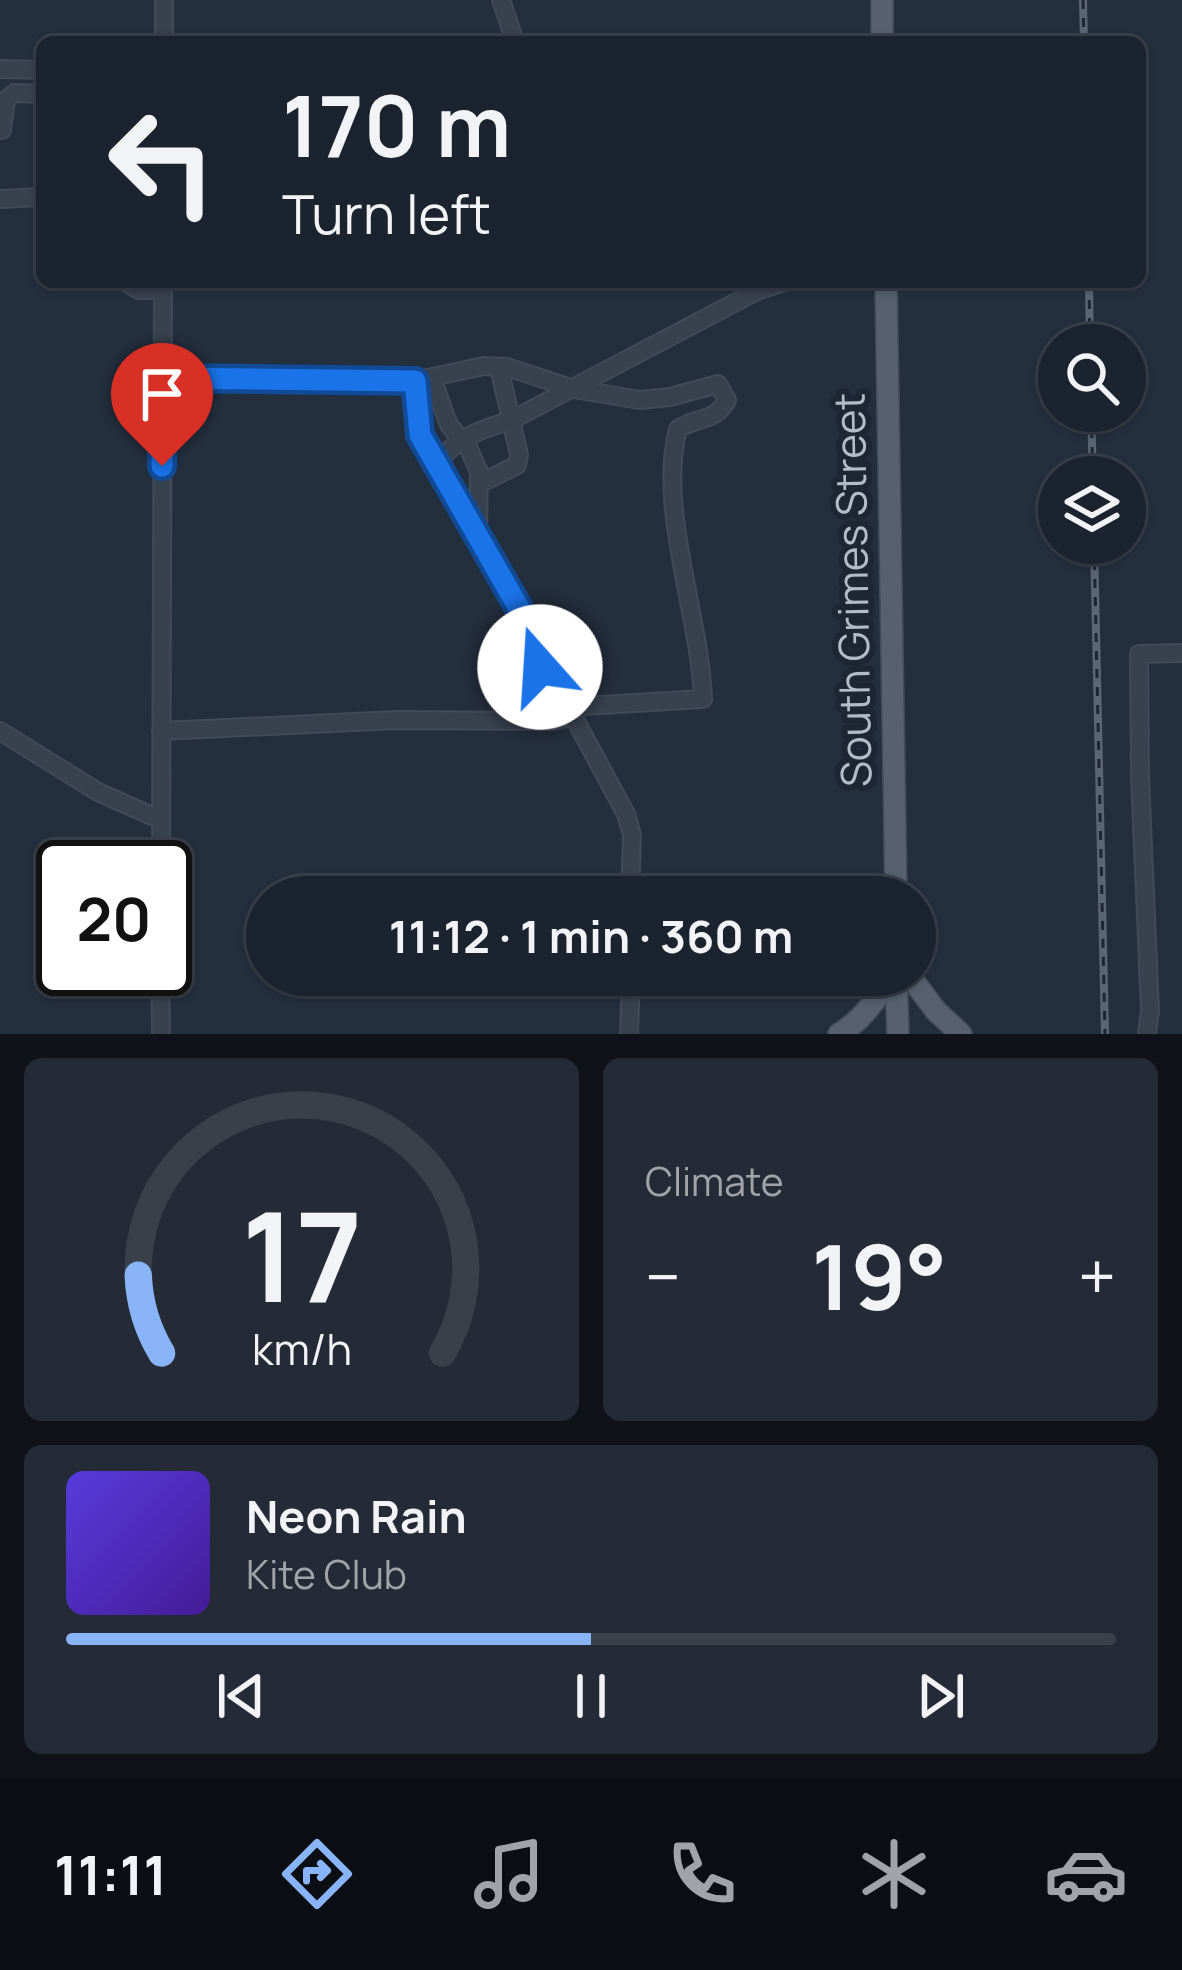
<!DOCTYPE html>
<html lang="en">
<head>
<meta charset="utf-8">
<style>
  body { margin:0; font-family:Manrope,sans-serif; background:#242b36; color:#f1f3f6; height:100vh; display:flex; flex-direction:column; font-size:45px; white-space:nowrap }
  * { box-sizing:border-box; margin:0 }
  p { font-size:39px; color:#a0a4aa }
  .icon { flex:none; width:66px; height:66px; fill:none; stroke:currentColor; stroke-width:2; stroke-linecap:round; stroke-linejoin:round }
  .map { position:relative; height:1034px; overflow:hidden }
  .drawer { display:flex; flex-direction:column; gap:24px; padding:24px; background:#0f1319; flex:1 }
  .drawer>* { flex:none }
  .guide { position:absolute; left:36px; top:36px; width:1110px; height:252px; border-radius:18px; box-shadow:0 3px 9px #0004,0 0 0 3px #39404a; background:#1b232e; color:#f1f3f6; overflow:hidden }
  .tools { position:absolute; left:1038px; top:324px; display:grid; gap:24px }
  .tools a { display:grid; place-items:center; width:108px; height:108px; border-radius:50%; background:#1b232e; box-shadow:0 3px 9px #0004,0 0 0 3px #39404a; font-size:60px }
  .speed { position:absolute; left:36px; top:840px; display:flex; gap:24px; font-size:60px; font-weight:700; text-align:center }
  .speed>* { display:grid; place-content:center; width:156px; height:156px; border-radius:50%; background:#1b232e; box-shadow:0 3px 9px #0004,0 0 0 3px #39404a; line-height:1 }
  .speed .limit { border:6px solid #111; border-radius:18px; background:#fff; color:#111 }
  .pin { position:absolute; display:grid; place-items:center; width:102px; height:102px; color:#fff; margin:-123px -51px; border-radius:50% 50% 50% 0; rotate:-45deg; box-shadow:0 0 12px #0007 }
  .pin .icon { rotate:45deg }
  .me { position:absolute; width:132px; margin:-66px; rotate:341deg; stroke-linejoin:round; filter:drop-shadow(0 0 9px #0008) }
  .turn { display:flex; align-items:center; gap:42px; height:252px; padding:0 48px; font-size:54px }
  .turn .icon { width:156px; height:156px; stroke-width:2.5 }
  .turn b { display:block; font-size:84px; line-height:102px }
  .big { font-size:90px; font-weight:700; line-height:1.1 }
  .drawer .tile { flex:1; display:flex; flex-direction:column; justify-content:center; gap:18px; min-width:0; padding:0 42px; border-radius:18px; background:#242b36 }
  .drawer .dial { align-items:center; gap:0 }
  .dial svg { height:312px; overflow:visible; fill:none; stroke:#39404a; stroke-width:7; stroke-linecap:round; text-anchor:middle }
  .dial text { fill:#f1f3f6; stroke:none }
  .song { display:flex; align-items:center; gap:36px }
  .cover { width:144px; height:144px; border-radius:18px; background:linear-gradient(135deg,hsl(250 70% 55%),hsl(260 70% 35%)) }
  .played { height:12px; border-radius:6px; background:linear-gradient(90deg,#8ab4f8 50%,#39404a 50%) }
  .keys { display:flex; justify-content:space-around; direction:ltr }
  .heat { display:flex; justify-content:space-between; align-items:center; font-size:66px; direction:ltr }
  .drawer .tiles { flex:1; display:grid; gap:24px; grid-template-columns:1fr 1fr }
  .tile:last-child { grid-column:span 2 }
  .trip { position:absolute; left:246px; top:876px; width:690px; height:120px; border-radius:60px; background:#1b232e; box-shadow:0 3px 9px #0004,0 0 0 3px #39404a; font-weight:700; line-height:120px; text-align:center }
  .menu { display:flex; height:192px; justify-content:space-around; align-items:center; background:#0b0e12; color:#a0a4aa }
  .menu .icon { width:84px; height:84px }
  .menu .active { color:#8ab4f8 }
  .menu b { font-size:54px; color:#f1f3f6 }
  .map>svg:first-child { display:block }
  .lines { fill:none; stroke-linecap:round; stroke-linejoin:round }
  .minor-casing { stroke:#414a57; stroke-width:20 }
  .major-casing { stroke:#414a57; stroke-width:24 }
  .minor { stroke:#38414e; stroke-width:16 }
  .major { stroke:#56606e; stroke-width:21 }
  .rail-casing { stroke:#5a6575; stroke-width:8 }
  .rail { stroke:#1d2633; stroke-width:3; stroke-dasharray:9; stroke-linecap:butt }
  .route-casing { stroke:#114b97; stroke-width:30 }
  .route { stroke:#1a73e8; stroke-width:21 }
  .labels { text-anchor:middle; stroke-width:12; stroke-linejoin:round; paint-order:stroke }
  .street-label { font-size:42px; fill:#b4bcc9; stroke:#1d2633 }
</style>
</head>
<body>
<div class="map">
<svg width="1182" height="1034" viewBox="0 0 1182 1034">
  <rect width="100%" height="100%" fill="#242f3e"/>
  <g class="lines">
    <defs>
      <g id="minor">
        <polyline points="501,0 515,42"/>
        <polyline points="164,42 164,0"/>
        <polyline points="0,69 42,70"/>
        <polyline points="2,130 6,100 14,93 42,94"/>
        <polyline points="0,199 42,197"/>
        <polyline points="125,282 139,290 163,290"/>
        <polyline points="432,379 449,425 469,449 479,472 478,533 482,547 528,624 540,667 572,714 626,814 632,835 630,897"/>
        <polyline points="414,381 420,435 478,533"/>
        <path d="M436,463C457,439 480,429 510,421L757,291L784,282"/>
        <polyline points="479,484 517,465 519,455 499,367"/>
        <polyline points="0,731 98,792 161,820"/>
        <path d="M161,731L396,720L553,721L567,718L583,706L703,699C700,615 657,507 678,429C697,416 715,423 727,400L718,384L670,397L640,400L574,389L507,367L484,366L414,381L163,378"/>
        <polyline points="161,867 163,282"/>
        <polyline points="160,969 161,1034"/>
        <polyline points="629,1034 631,975"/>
        <polyline points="1147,1034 1150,1010 1140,777 1139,654 1182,653"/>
      </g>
      <g id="major">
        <polyline points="882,0 882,42"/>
        <polyline points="886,282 896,897"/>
        <polyline points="896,975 898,1034"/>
        <polyline points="909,975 936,1011 961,1034"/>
        <path d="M839,1034C861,1021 879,999 888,975"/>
      </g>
    </defs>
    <use href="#minor" class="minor-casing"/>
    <use href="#major" class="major-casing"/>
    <use href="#minor" class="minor"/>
    <use href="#major" class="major"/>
    <defs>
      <g id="rail">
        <polyline points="1083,0 1084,42"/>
        <polyline points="1089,282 1090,345"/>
        <polyline points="1091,411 1093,477"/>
        <polyline points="1094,543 1105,1034"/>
      </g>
    </defs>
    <use href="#rail" class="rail-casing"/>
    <use href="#rail" class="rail"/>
  </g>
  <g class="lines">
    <defs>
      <polyline id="route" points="162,466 163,378 415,381 420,435 528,624 540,667"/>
    </defs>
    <use href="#route" class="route-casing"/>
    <use href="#route" class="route"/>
  </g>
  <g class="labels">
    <g class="street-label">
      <text transform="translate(853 590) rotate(-91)" y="15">South Grimes Street</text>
    </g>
  </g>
</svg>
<div class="tools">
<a><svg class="icon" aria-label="search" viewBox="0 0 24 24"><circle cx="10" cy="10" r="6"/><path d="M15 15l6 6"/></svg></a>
<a><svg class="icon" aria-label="layers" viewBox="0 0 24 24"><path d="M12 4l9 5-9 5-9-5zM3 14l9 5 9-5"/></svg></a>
</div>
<div class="speed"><div class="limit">20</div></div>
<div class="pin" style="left:162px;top:466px;background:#d93025"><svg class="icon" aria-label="arrive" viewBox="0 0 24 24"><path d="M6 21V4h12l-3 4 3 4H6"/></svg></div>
<svg class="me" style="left:540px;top:667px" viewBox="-20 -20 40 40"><circle r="19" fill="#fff"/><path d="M0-13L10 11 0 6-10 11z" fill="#1a73e8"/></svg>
<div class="trip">11:12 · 1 min · 360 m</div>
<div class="guide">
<div class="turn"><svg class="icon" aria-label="left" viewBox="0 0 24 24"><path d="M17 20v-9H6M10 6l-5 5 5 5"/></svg><div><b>170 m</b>Turn left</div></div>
</div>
</div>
<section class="drawer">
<div class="tiles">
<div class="tile dial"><svg viewBox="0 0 100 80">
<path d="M14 69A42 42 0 1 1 86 69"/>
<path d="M14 69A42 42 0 0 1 8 49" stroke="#8ab4f8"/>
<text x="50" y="56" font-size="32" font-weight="700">17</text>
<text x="50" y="72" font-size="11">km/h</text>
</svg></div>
<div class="tile"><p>Climate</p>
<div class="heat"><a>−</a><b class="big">19°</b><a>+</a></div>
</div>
<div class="tile">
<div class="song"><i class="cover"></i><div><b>Neon Rain</b><p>Kite Club</p></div></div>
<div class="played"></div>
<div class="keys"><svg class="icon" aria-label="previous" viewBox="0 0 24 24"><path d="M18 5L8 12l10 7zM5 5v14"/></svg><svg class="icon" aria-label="pause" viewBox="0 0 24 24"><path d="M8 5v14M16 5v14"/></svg><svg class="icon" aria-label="next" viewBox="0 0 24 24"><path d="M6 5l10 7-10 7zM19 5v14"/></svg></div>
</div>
</div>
</section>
<nav class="menu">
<b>11:11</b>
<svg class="icon active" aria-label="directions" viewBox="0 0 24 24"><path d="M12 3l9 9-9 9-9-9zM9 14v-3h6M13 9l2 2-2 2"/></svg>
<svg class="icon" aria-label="music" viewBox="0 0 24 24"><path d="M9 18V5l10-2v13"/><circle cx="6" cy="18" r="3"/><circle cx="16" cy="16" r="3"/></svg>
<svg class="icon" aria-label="phone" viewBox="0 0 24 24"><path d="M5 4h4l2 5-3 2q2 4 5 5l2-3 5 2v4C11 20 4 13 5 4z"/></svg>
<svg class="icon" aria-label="climate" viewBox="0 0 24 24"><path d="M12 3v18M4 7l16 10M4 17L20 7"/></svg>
<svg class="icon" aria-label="car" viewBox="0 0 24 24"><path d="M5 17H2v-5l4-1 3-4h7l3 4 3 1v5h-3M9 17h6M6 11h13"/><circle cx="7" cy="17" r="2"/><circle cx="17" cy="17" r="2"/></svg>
</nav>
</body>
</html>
